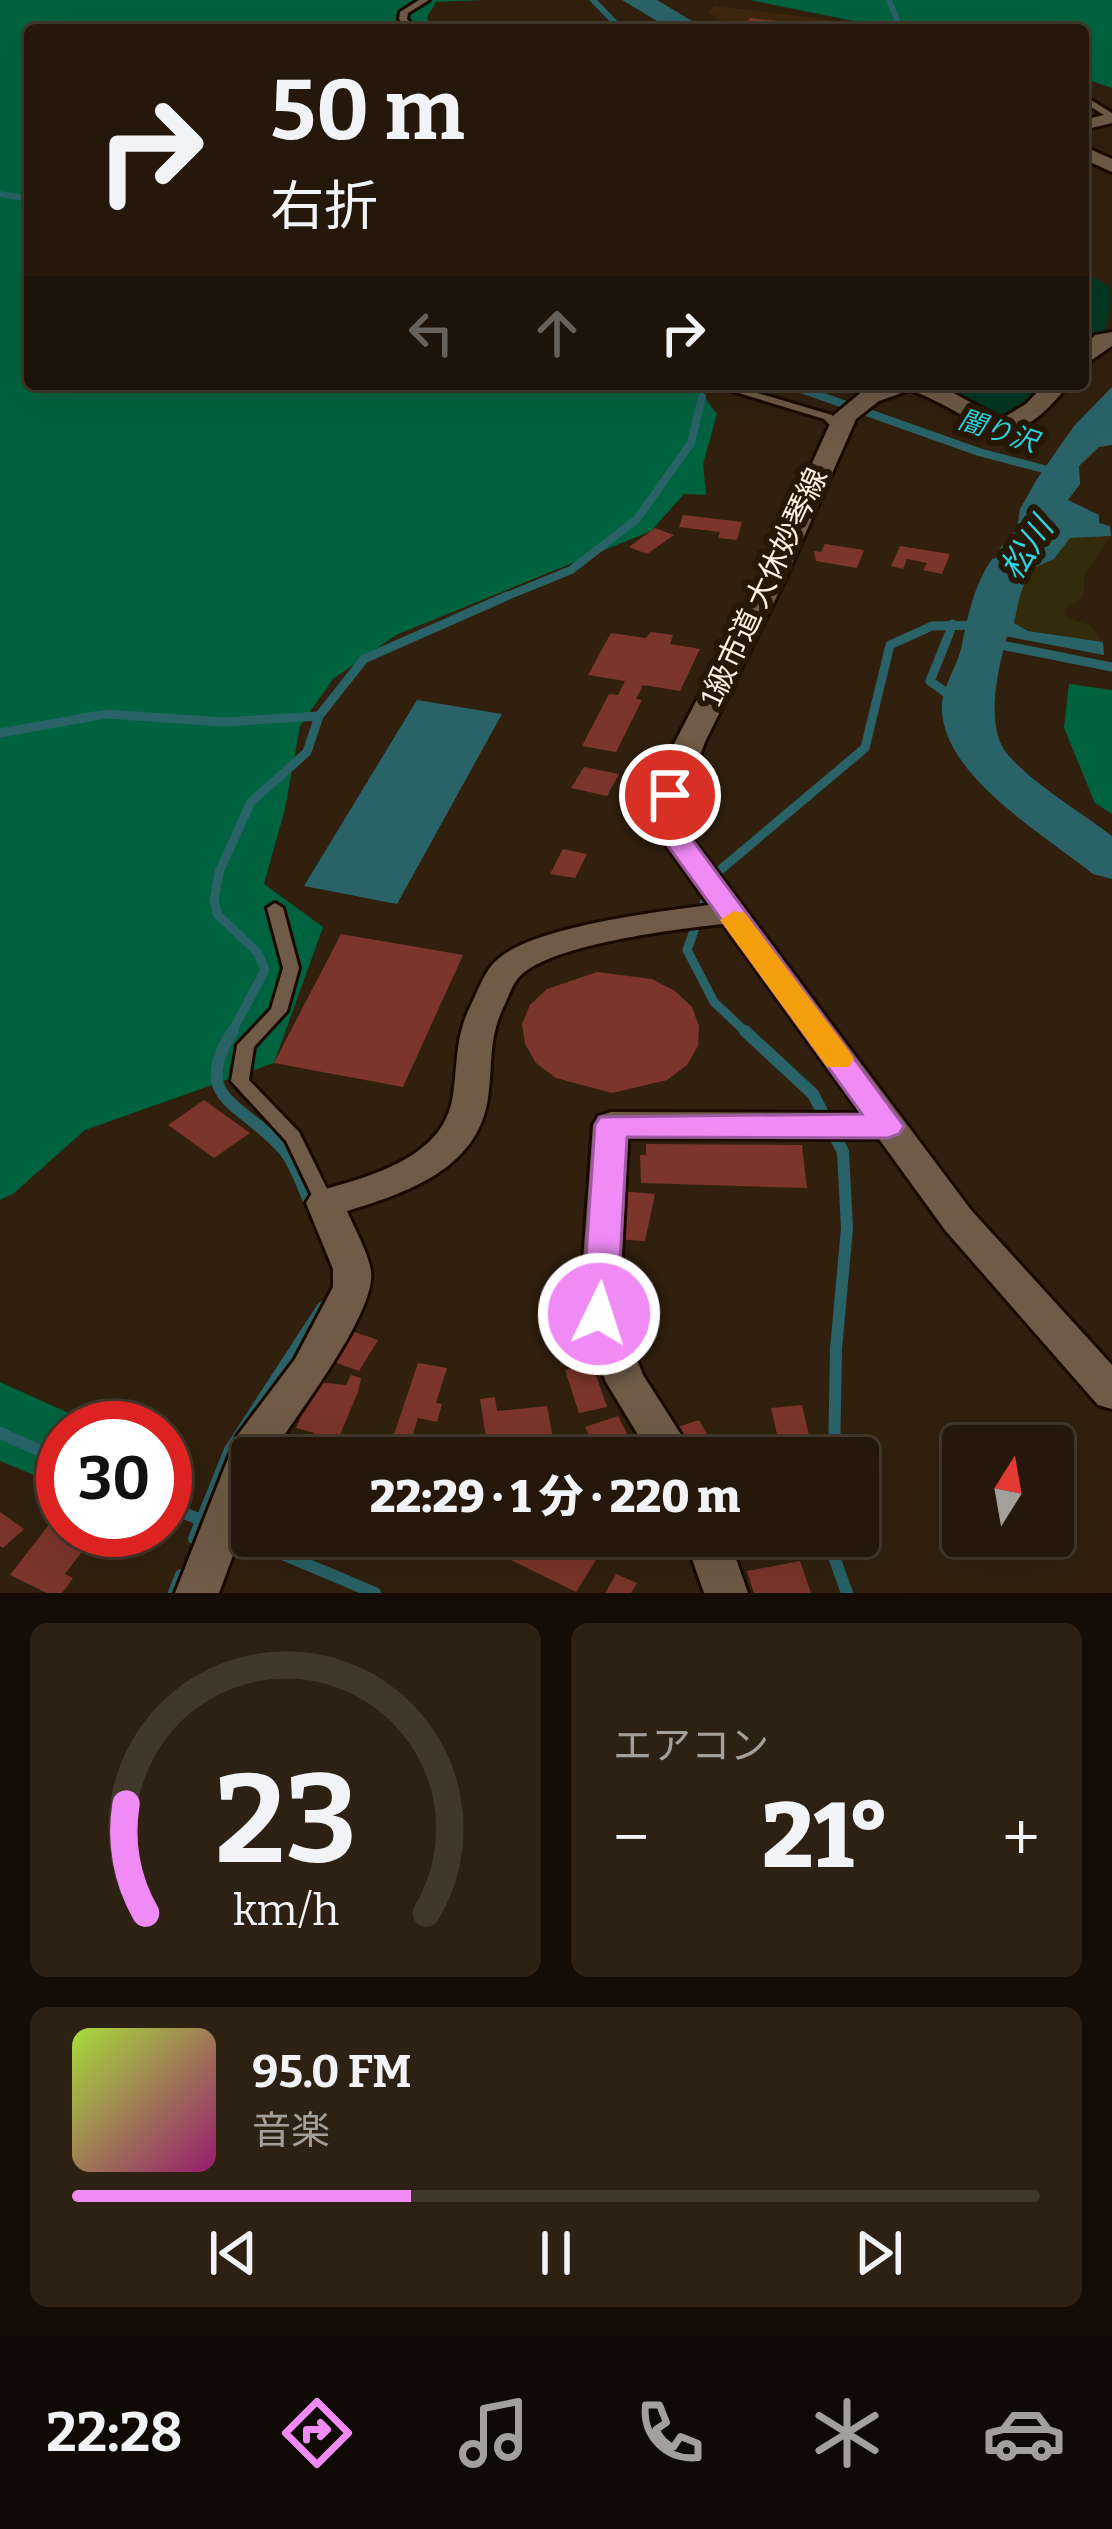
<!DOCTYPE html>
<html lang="ja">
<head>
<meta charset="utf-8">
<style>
  body { margin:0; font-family:Bitter,"Noto Sans JP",serif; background:#2d2113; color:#f1f3f6; height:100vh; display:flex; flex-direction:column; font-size:45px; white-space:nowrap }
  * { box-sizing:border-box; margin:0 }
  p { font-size:39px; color:#a3a09c }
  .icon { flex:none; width:66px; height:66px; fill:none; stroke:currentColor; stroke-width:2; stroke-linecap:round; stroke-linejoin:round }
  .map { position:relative; height:1593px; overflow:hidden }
  .side { display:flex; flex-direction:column; gap:30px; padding:30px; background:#140d06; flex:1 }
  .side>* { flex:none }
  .top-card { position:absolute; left:24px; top:24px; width:1065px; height:366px; border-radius:12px; box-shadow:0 12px 48px #0002,0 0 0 3px #42372b; background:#25180a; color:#f1f3f6; overflow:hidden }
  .needle { width:78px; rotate:11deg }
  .controls { position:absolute; left:942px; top:1425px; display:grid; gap:24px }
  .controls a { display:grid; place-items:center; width:132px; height:132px; border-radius:12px; background:#25180a; box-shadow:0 12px 48px #0002,0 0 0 3px #42372b; font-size:60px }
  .speed { position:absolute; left:36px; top:1401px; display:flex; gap:24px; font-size:60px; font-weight:700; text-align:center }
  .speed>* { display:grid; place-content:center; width:156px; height:156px; border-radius:50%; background:#25180a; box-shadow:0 12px 48px #0002,0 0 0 3px #42372b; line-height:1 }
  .speed .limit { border:18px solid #d22; background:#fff; color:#111 }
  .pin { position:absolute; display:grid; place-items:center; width:102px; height:102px; color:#fff; margin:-51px; border:6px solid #fff; border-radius:50%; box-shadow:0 3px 12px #0007 }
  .me { position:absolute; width:132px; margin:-66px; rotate:4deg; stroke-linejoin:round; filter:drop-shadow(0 0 9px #0008) }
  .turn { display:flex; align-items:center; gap:42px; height:252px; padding:0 48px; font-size:54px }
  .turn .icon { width:156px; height:156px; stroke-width:2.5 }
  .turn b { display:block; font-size:84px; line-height:102px }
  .lanes { display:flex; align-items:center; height:114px; padding:0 48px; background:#0003; justify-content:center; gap:60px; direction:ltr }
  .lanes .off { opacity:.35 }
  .big { font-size:90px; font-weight:800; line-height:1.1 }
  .side .widget { flex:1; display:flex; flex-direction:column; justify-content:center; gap:18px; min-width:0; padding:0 42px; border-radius:18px; background:#2d2113 }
  .side .dial { align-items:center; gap:0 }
  .dial svg { height:312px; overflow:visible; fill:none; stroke:#42372b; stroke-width:7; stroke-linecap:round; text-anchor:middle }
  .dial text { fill:#f1f3f6; stroke:none }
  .song { display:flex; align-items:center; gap:36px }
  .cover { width:144px; height:144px; border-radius:18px; background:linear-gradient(135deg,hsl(80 70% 55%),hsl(320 70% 35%)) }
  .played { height:12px; border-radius:6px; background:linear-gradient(90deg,#f08bf6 35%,#42372b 35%) }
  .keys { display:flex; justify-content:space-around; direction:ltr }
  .heat { display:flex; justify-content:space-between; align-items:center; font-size:66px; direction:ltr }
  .side .tiles { flex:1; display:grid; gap:30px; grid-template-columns:1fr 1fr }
  .widget:last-child { grid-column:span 2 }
  .trip { position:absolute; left:231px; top:1437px; width:648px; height:120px; border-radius:12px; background:#25180a; box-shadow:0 12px 48px #0002,0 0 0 3px #42372b; font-weight:800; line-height:120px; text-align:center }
  .tab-bar { display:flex; height:192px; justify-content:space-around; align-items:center; background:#0f0a04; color:#a3a09c }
  .tab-bar .icon { width:84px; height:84px }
  .tab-bar .active { color:#f08bf6 }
  .tab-bar b { font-size:54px; color:#f1f3f6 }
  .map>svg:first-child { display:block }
  .built { fill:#3e280f }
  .green { fill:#033823 }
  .forest { fill:#00633f }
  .sand { fill:#332b0a }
  .water { fill:#296368 }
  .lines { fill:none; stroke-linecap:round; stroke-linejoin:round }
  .stream-far3 { stroke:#296368; stroke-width:6 }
  .stream-far2 { stroke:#296368; stroke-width:8 }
  .stream-far1 { stroke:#296368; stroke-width:9 }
  .stream { stroke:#296368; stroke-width:12 }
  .river { fill:#296368; fill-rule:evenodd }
  .building { fill:#7b352a }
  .lane-casing { stroke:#190900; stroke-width:6 }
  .street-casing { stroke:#190900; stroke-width:6 }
  .lane { fill:#6f5b47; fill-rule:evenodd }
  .street { fill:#6f5b47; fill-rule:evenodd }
  .route { fill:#f08bf6; stroke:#9c5aa0; stroke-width:3 }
  .slow { fill:#f59e0b }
  .labels { text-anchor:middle; stroke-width:12; stroke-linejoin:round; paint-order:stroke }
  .far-water-label { font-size:27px; font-style:italic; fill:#29d5e5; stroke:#271705 }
  .street-label { font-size:30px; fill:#fdf1e5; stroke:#271705 }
  .water-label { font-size:33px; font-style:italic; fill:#29d5e5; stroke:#271705 }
</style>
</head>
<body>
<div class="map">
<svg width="1112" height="1593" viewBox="0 0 1112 1593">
  <rect width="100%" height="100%" fill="#31200e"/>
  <polygon class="built" points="715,6 838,21 862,28 735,30 708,12"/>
  <g class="green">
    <path d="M1083,273L1110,286C1112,319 1106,337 1083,359Z"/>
    <polygon points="916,384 1058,384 1004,425"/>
  </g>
  <g class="forest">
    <polygon points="0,0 484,0 436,2 427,17 431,30 30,30 30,384 695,384 717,414 703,464 706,495 684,494 651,531 396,635 333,679 300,726 285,809 264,884 323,927 274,1063 85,1130 13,1194 0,1200"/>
    <polygon points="750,0 1112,0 1112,88 1083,78 1083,30 898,30"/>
    <polygon points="1069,684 1112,690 1112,814 1095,803 1064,728"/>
    <polygon points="0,1382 102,1428 63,1428 63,1487 0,1461"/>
  </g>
  <polygon class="sand" points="1111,536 1085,574 1083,597 1064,610 1068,618 1089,625 1103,642 1028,631 1014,624 1025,572 1054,559 1069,538"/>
  <g class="water">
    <polygon points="1112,387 1112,445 1099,447 1079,466 1080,484 1068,500 1099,515 1099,523 1110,526 1111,536 1070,538 1054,559 1025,572 1014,623 1028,631 1103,642 1104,655 973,630 974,603 1000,548 1017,529 1020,509 1037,479 1074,426"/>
    <polygon points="417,700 502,714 397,904 304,886"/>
  </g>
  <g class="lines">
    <g class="stream-far3">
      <polyline points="593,0 622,30"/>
      <polyline points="889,0 901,30"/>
      <polyline points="0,194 30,199"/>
    </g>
    <g class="stream-far2">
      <polyline points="787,384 979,452 1055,472"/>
      <polyline points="500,599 571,570 637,519 691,443 702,397"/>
    </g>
    <g class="stream-far1">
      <polyline points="953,624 930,681 966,707"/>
      <polyline points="986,642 1112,667"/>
      <polyline points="0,733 106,714 224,722 319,716"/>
      <polyline points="713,876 865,748 890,645 932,626 981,625"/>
      <polyline points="708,892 687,950 714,1002 748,1034"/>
      <polyline points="231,1034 265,970 258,953 218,915 214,901 219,872 251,802 307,752 319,716 364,659 507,596"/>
    </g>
    <g class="stream">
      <path d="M233,1031C188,1100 244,1103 284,1150C297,1166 304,1191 313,1210"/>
      <polyline points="745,1031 813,1094 843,1152 847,1228 836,1349 834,1458"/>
      <polyline points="0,1433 63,1461"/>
      <polyline points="165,1505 196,1518"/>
      <polyline points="228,1531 375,1593"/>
      <polyline points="832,1536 832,1551 847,1593"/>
      <polyline points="194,1539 230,1450 323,1307"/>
      <polyline points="174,1593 181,1575"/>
    </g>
    <g class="river">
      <polygon points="622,0 657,0 707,30 672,30"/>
      <path d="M1008,555L1024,559L1030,568C1014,612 974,716 1008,755C1033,784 1081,812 1112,836V879L1093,874C1045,835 941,775 942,707C942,687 958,665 962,645C968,615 974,585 992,559Z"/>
    </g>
  </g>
  <g class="building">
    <polygon points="750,18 804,24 799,30 744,27"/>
    <polygon points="683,515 742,522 737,540 718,538 720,532 679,527"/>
    <polygon points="655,528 674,535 647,554 629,547"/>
    <polygon points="825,544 864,550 857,568 816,561 814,551 821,552"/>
    <polygon points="900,546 950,554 942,574 923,570 927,563 907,559 903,569 891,566"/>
    <polygon points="651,632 673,635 670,644 700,649 680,691 643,685 636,699 642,700 616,752 582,746 609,694 618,695 625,681 588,675 611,633 646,638"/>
    <polygon points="584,767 619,774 607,796 571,788"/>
    <polygon points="563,849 587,854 575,878 550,874"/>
    <polygon points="341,934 463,955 403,1087 274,1063"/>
    <polygon points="597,972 652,979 675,991 692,1007 699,1026 698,1046 687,1065 667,1080 612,1093 556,1078 536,1063 525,1044 522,1024 530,1005 547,989"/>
    <polygon points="204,1100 250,1133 214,1158 168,1125"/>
    <polygon points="646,1144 802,1145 807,1188 641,1183 640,1155 646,1155"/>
    <polygon points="621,1191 655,1194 645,1241 616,1239"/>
    <polygon points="349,1330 378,1340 359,1371 329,1360"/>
    <polygon points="418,1363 447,1368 436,1403 442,1404 437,1422 418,1418 413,1434 461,1443 456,1458 386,1458"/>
    <polygon points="592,1364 607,1407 579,1413 565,1370"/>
    <polygon points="351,1375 361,1378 358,1392 334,1449 310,1443 314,1433 296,1428 316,1382 346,1385"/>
    <polygon points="495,1397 497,1411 547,1406 554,1444 488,1451 480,1399"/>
    <polygon points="802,1405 811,1444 780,1447 771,1408"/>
    <polygon points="618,1416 633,1445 643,1442 652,1458 600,1458 585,1427"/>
    <polygon points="699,1420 720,1458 688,1458 672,1429"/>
    <polygon points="291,1444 338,1456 338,1458 284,1458"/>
    <polygon points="0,1512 24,1529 3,1548 0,1546"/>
    <polygon points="51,1522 91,1540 65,1574 73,1578 62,1593 47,1593 10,1575"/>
    <polygon points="506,1536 568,1536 601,1552 576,1592 495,1552"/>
    <polygon points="738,1536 812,1536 813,1541 742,1550"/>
    <polygon points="800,1561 811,1593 754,1593 747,1571"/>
    <polygon points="616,1574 637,1583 631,1593 605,1593"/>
  </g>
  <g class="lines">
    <defs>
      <g id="lane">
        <polygon points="419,0 429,0 408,13 407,19 416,30 408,30 399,19 400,12"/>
        <polygon points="866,26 884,30 863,30 862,28"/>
        <polygon points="1083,95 1112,113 1112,120 1083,102"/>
        <polygon points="709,384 727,384 832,415 845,428 843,430 835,430 824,419"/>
        <polygon points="844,384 858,384 877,396 871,399 867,398"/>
        <polygon points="275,903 283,908 299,968 287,1011 254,1047 249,1080 299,1132 334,1203 332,1208 325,1210 318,1208 286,1141 231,1081 237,1045 271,1009 283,968 267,908"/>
      </g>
      <g id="street">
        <polygon points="1112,113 1112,123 1083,130 1083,120"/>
        <polygon points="1083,146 1112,159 1112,172 1083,159"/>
        <polygon points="1112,332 1112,346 1083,366 1083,347 1095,335"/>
        <path d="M883,384H937L1001,419L1026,404L1045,384H1069C1002,469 985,417 910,390L879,401L856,419L784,582L705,742L685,795L689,834L971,1210L1112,1365V1409L1098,1405L945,1230L879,1139L628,1138L619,1314L643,1375L696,1458H652L606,1382L579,1314L593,1125L598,1116L611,1112L860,1113L723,924C677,929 552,944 520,976C512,984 508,998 503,1008C488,1040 493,1065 488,1098C478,1169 406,1193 347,1211C355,1230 368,1252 371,1271C377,1313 292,1421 269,1458H252V1504L219,1593H175L237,1436L295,1359L333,1287V1269L306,1203L312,1193C365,1177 444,1161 453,1095C458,1062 455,1038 470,1007C478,991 484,971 498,959C536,926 658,912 709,905L659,835L655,795L675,742L758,582L834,415L863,391Z"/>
        <polygon points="684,1536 728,1536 748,1593 704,1593"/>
      </g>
    </defs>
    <use href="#lane" class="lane-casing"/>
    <use href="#street" class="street-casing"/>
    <use href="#lane" class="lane"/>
    <use href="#street" class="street"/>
  </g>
  <polygon class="route" points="670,787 684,795 688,834 904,1126 899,1134 888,1138 627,1137 617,1314 612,1324 599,1328 587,1324 582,1314 595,1125 600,1117 862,1114 660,835 656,795"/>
  <polygon class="slow" points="734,911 745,913 849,1051 854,1059 849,1067 827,1067 720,920"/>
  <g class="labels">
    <g class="far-water-label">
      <text transform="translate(998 431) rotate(18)" y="9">闇り沢</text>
    </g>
    <g class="street-label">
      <text transform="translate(764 587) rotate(-65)" y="10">1級市道 大休妙琴線</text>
    </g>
    <g class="water-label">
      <text transform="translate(1026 548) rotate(-57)" y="12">松川</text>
    </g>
  </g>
</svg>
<div class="controls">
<a><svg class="needle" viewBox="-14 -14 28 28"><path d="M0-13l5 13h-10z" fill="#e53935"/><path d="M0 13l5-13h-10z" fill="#a3a09c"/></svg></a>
</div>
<div class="speed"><div class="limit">30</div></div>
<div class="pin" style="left:670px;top:795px;background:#d93025"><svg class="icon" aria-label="arrive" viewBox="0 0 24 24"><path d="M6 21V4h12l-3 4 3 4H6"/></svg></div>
<svg class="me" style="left:599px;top:1314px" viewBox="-20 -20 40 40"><circle r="17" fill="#f08bf6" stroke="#fff" stroke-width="3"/><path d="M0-11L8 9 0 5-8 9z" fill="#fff"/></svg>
<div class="trip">22:29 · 1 分 · 220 m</div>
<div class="top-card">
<div class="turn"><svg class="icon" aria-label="right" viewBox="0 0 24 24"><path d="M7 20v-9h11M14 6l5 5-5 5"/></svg><div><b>50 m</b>右折</div></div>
<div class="lanes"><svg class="icon off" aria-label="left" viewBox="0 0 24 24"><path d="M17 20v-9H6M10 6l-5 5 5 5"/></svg><svg class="icon off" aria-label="ahead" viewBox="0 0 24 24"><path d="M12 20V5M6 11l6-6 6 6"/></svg><svg class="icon" aria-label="right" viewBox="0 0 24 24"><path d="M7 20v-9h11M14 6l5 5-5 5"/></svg></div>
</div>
</div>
<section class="side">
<div class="tiles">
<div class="widget dial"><svg viewBox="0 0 100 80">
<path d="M14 69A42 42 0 1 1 86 69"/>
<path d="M14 69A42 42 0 0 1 9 41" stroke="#f08bf6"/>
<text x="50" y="56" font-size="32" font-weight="700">23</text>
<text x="50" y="72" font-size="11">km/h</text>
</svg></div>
<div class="widget"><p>エアコン</p>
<div class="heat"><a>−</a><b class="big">21°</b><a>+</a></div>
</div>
<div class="widget">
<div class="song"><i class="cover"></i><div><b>95.0 FM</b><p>音楽</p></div></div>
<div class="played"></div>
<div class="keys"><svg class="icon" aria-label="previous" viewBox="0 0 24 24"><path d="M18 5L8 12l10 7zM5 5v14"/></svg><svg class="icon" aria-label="pause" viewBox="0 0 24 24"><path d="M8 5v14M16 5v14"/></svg><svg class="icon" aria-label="next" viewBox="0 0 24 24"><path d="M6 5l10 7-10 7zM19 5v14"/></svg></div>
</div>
</div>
</section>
<nav class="tab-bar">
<b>22:28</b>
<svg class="icon active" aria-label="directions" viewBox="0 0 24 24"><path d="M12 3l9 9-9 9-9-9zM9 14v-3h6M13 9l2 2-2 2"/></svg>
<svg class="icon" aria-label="music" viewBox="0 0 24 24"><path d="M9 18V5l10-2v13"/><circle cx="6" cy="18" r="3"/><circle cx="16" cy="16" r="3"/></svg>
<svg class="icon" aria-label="phone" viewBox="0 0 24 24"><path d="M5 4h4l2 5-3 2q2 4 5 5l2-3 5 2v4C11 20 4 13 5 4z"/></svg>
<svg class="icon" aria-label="climate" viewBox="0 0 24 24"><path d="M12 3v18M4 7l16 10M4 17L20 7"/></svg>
<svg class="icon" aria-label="car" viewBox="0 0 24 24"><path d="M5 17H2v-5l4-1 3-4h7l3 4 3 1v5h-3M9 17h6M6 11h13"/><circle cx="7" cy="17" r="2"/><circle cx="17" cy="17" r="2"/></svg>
</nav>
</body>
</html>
